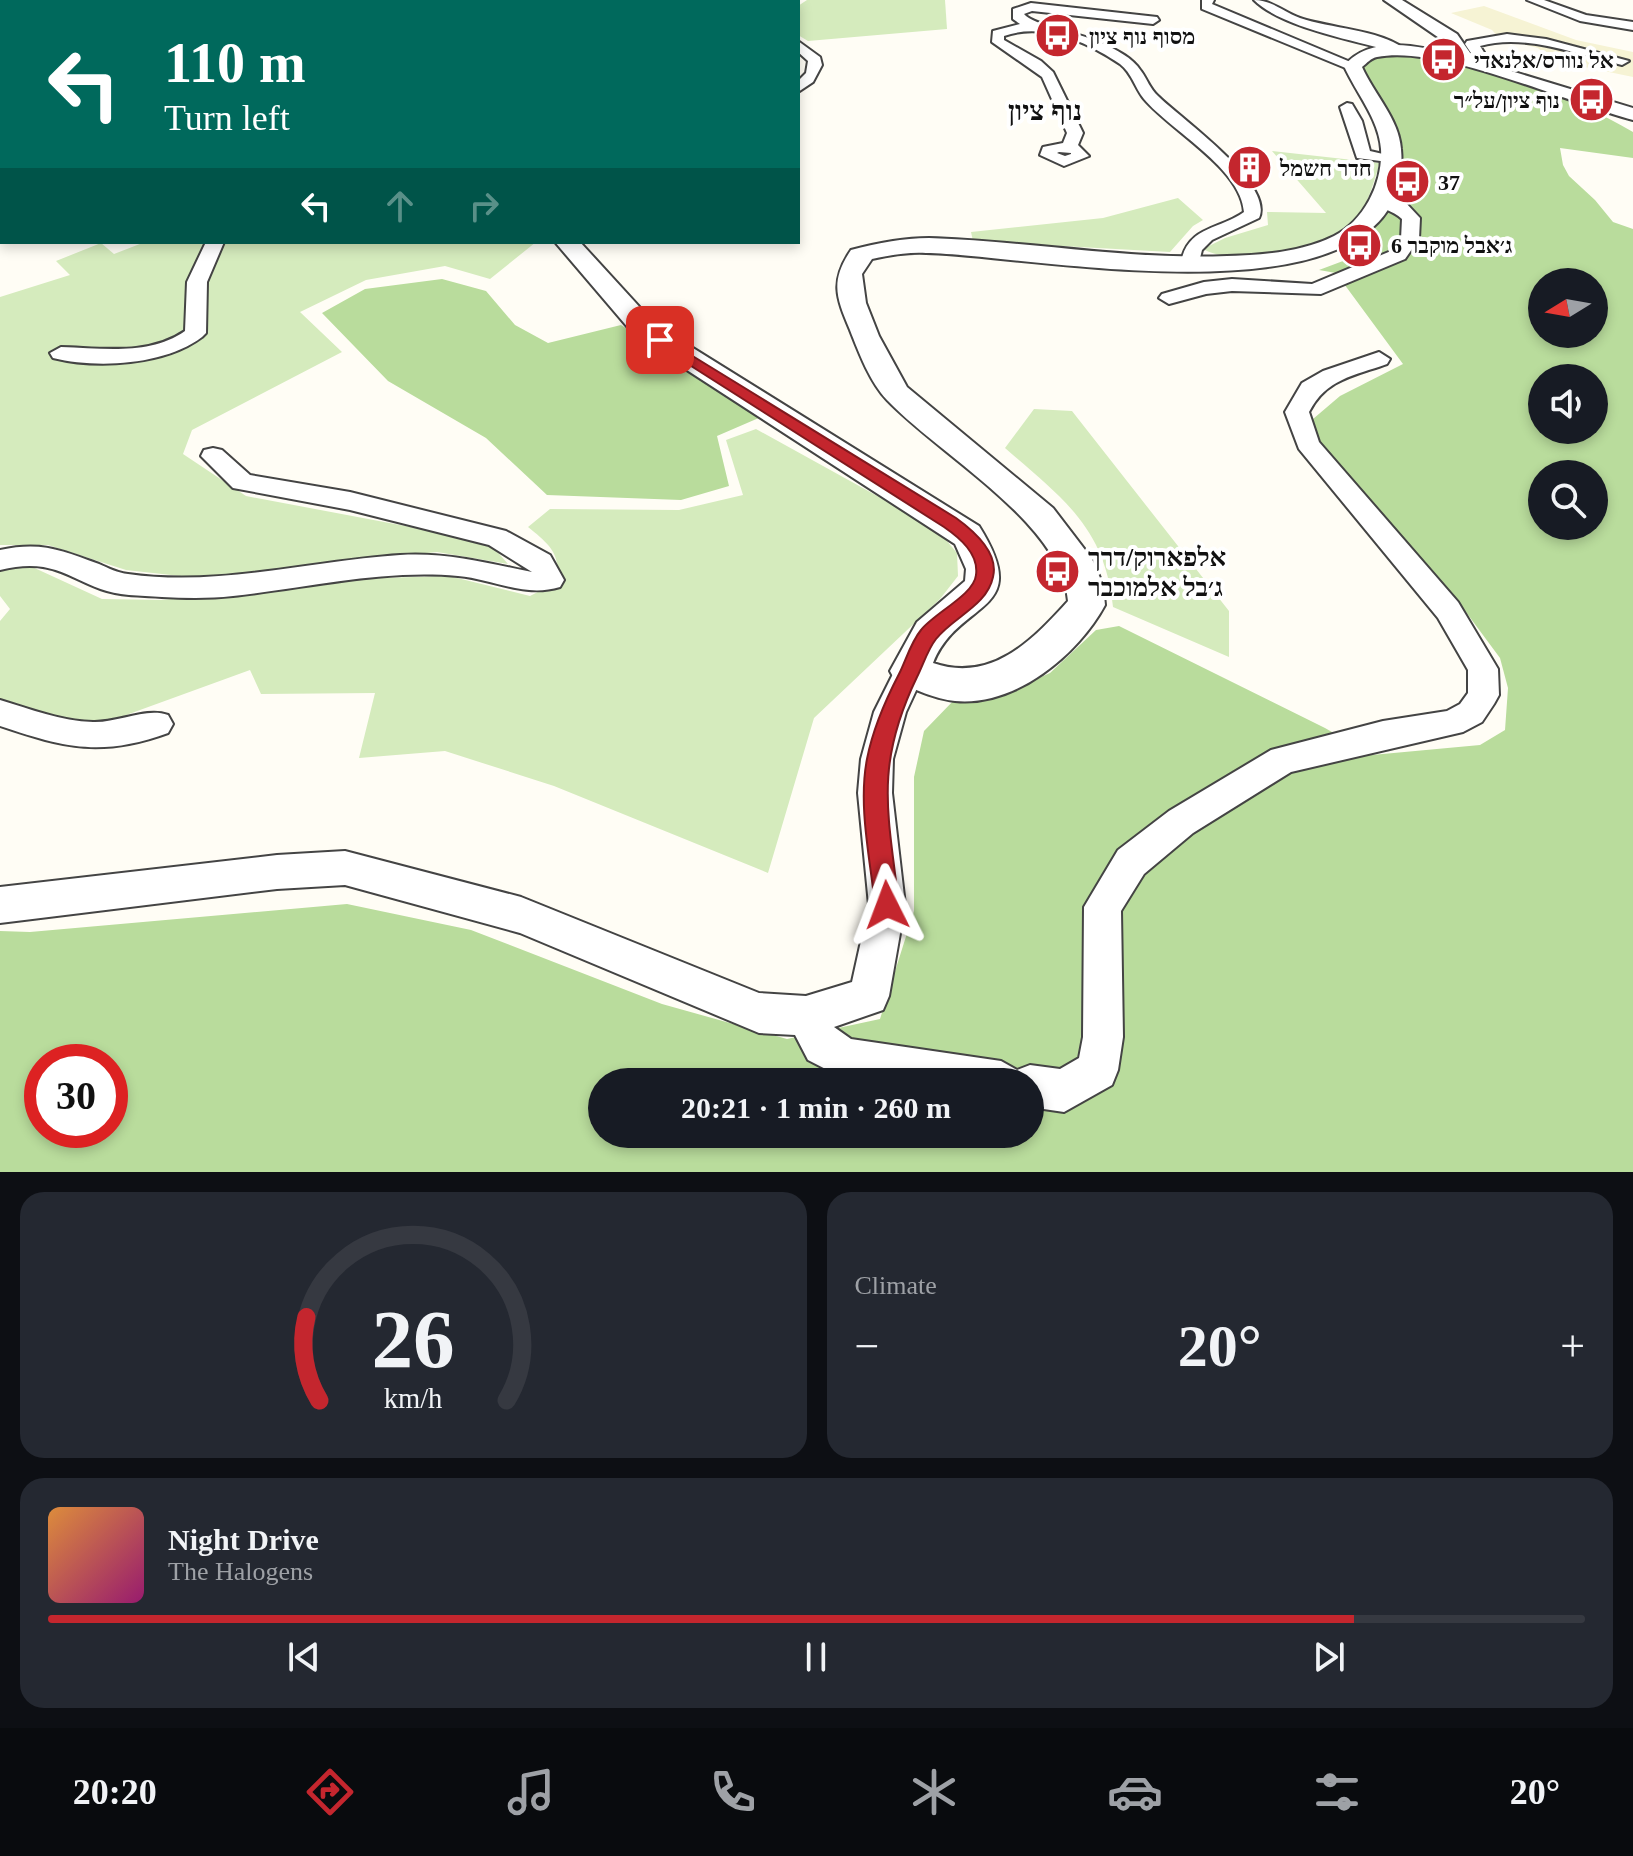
<!DOCTYPE html>
<html lang="en">
<head>
<meta charset="utf-8">
<style>
  body { margin:0; font-family:"Times New Roman",Heebo,serif; background:#242831; color:#f1f3f6; height:100vh; display:flex; flex-direction:column; font-size:30px; white-space:nowrap }
  * { box-sizing:border-box; margin:0 }
  p { font-size:26px; color:#9ea1a6 }
  .icon { flex:none; width:44px; height:44px; fill:none; stroke:currentColor; stroke-width:2; stroke-linecap:round; stroke-linejoin:round }
  .map { position:relative; height:1172px; overflow:hidden }
  .side { display:flex; flex-direction:column; gap:20px; padding:20px; background:#0d0f14; flex:1 }
  .side>* { flex:none }
  .top-card { position:absolute; left:0px; top:0px; width:800px; height:244px; box-shadow:0 4px 12px #0003; background:#00695c; color:#fff; overflow:hidden }
  .needle { width:52px; rotate:259deg }
  .fabs { position:absolute; left:1528px; top:268px; display:grid; gap:16px }
  .fabs a { display:grid; place-items:center; width:80px; height:80px; border-radius:50%; background:#171b24; box-shadow:0 4px 12px #0003; font-size:40px }
  .speed { position:absolute; left:24px; top:1044px; display:flex; gap:16px; font-size:40px; font-weight:700; text-align:center }
  .speed>* { display:grid; place-content:center; width:104px; height:104px; border-radius:50%; background:#171b24; box-shadow:0 4px 12px #0003; line-height:1 }
  .speed .limit { border:12px solid #d22; background:#fff; color:#111 }
  .pin { position:absolute; display:grid; place-items:center; width:68px; height:68px; color:#fff; margin:-34px; border-radius:16px; box-shadow:0 4px 12px #0006 }
  .me { position:absolute; width:88px; margin:-44px; rotate:357deg; stroke-linejoin:round; filter:drop-shadow(0 0 6px #0008) }
  .turn { display:flex; align-items:center; gap:28px; height:168px; padding:0 32px; font-size:36px }
  .turn .icon { width:104px; height:104px; stroke-width:2.5 }
  .turn b { display:block; font-size:56px; line-height:68px }
  .lanes { display:flex; align-items:center; height:76px; padding:0 32px; background:#0003; justify-content:center; gap:40px; direction:ltr }
  .lanes .off { opacity:.35 }
  .big { font-size:60px; font-weight:700; line-height:1.1 }
  .side .card { flex:1; display:flex; flex-direction:column; justify-content:center; gap:12px; min-width:0; padding:0 28px; border-radius:24px; background:#242831 }
  .side .dial { align-items:center; gap:0 }
  .dial svg { height:208px; overflow:visible; fill:none; stroke:#363941; stroke-width:7; stroke-linecap:round; text-anchor:middle }
  .dial text { fill:#f1f3f6; stroke:none }
  .song { display:flex; align-items:center; gap:24px }
  .cover { width:96px; height:96px; border-radius:12px; background:linear-gradient(135deg,hsl(30 70% 55%),hsl(320 70% 35%)) }
  .played { height:8px; border-radius:4px; background:linear-gradient(90deg,#c4262e 85%,#363941 85%) }
  .keys { display:flex; justify-content:space-around; direction:ltr }
  .heat { display:flex; justify-content:space-between; align-items:center; font-size:44px; direction:ltr }
  .side .tiles { flex:1; display:grid; gap:20px; grid-template-columns:1fr 1fr }
  .card:last-child { grid-column:span 2 }
  .trip { position:absolute; left:588px; top:1068px; width:456px; height:80px; border-radius:40px; background:#171b24; box-shadow:0 4px 12px #0003; font-weight:700; line-height:80px; text-align:center }
  .tab-bar { display:flex; height:128px; justify-content:space-around; align-items:center; background:#090b0e; color:#9ea1a6 }
  .tab-bar .icon { width:56px; height:56px }
  .tab-bar .selected { color:#c4262e }
  .tab-bar b { font-size:36px; color:#f1f3f6 }
  .map>svg:first-child { display:block }
  .farmland { fill:#f6f3d4 }
  .green { fill:#d5ebbd }
  .forest { fill:#b9dc9c; fill-rule:evenodd }
  .lines { fill:none; stroke-linecap:round; stroke-linejoin:round }
  .stream { stroke:#3f96cf; stroke-width:3 }
  .minor-casing { stroke:#444; stroke-width:4 }
  .tertiary-casing { stroke:#444; stroke-width:4 }
  .minor { fill:#fff; fill-rule:evenodd }
  .tertiary { fill:#fff; fill-rule:evenodd }
  .route { fill:#c4262e; stroke:#7f191e; stroke-width:2 }
  .labels { text-anchor:middle; stroke-width:8; stroke-linejoin:round; paint-order:stroke }
  .far-poi-label { font-size:22px; font-weight:bold; fill:#111; stroke:#fff; text-anchor:start }
  .poi-label { font-size:26px; font-weight:bold; fill:#111; stroke:#fff; text-anchor:start }
  .far-district-label { font-size:28px; font-weight:bold; fill:#111; stroke:#fff }
</style>
</head>
<body>
<div class="map">
<svg width="1633" height="1172" viewBox="0 0 1633 1172">
  <rect width="100%" height="100%" fill="#fffdf5"/>
  <polygon class="farmland" points="1484,6 1576,40 1633,52 1633,77 1551,60 1538,48 1499,38 1492,30 1451,13"/>
  <g class="green">
    <polygon points="807,0 945,0 947,29 808,41 798,35 798,6"/>
    <path d="M1272,151L1380,163C1372,186 1367,213 1346,229C1319,251 1234,267 1203,249L1225,238L1268,225L1267,212L1326,213Z"/>
    <polygon points="1178,198 1203,220 1193,226 1170,252 973,241 971,232 1103,218"/>
    <polygon points="145,242 536,242 490,279 445,266 366,280 300,312 342,352 192,430 183,454 246,496 432,531 494,548 508,564 437,552 198,578 126,570 48,545 0,545 0,297 70,275 56,261 101,243 114,254"/>
    <path d="M1034,409L1072,411L1229,611V657L1113,607C1105,527 1062,498 1005,448Z"/>
    <path d="M756,429L937,529L957,553L958,576L940,599L814,718L768,873L554,786L445,751L359,758L375,693L261,694L250,670L118,718L42,730L0,717V621L10,609L0,596V569L28,565L102,599L161,600L379,578L449,576L530,596L555,583C563,555 549,544 528,527L550,509L679,510L743,495L726,440Z"/>
  </g>
  <g class="forest">
    <path d="M1399,53C1473,64 1569,94 1633,132V158L1560,148L1563,165L1569,176L1595,200L1613,222L1633,229V1172H0V931L30,932L347,904L471,930L662,1004L787,1039L880,1019L914,911V777L924,731L956,698L992,699L1050,673L1096,630L1119,626L1325,728L1372,755L1480,745L1505,730L1508,688L1500,658L1457,600L1320,445L1313,419L1340,396L1403,364L1336,273L1319,270L1343,261L1384,212L1394,175L1360,67L1366,58ZM1542,282H1594V334H1542ZM1542,378H1594V430H1542ZM1542,474H1594V526H1542ZM42,1062H110V1130H42ZM602,1082H1030V1134H602Z"/>
    <polygon points="442,279 486,291 515,325 548,343 621,325 761,417 717,436 729,486 681,500 547,495 486,438 388,381 322,313 365,289"/>
  </g>
  <g class="lines">
    <polyline class="stream" points="439,0 447,2"/>
    <defs>
      <g id="minor">
        <polygon points="46,0 67,0 68,2 47,2"/>
        <polygon points="76,0 89,0 90,2 77,2"/>
        <polygon points="729,0 741,0 742,2 730,2"/>
        <polygon points="1202,0 1214,0 1212,4 1360,66 1348,69 1202,9"/>
        <path d="M1254,0C1272,0 1283,12 1300,18C1329,28 1380,30 1403,48L1396,52C1357,41 1282,28 1254,0Z"/>
        <polygon points="1527,0 1544,0 1586,15 1633,22 1633,30 1580,21"/>
        <path d="M1031,3L1157,17L1159,20L1153,24L1032,11L1024,14C1032,25 1084,34 1102,43C1116,50 1132,57 1141,71C1147,79 1150,89 1158,96C1180,118 1275,184 1259,218L1212,240L1202,250L1198,266H1184L1181,262C1188,226 1219,230 1244,212C1241,168 1171,131 1144,99C1135,88 1132,73 1120,64C1087,42 1043,22 1004,36V40L1041,61L1053,72L1083,133L1078,145L1089,156L1064,166L1040,155L1043,147L1063,143L1067,133L1042,77L992,42L993,31L1020,24L1013,19V9ZM1059,152L1071,153V154L1065,156L1057,153Z"/>
        <rect x="0" y="15" width="2" height="8"/>
        <path d="M1507,34L1546,39L1629,61L1622,65C1577,55 1526,33 1480,46L1487,57L1485,60L1466,61L1459,57L1471,53L1465,44L1467,41Z"/>
        <polygon points="798,41 820,57 822,65 813,82 798,92 798,81 806,73 808,61 798,52"/>
        <polygon points="1347,103 1352,104 1362,121 1370,151 1396,157 1396,163 1357,158 1340,107"/>
        <polygon points="2,165 2,175 0,176 0,166"/>
        <rect x="0" y="194" width="2" height="11"/>
        <path d="M1380,195L1405,202L1420,218L1419,239L1405,259L1321,294L1232,291L1206,294L1169,304L1159,298L1162,294L1204,282L1232,279L1312,284L1391,251L1401,239L1402,219C1393,210 1379,209 1371,200Z"/>
        <path d="M206,242H224L207,282L206,333L202,337C165,365 98,369 53,358L50,353L61,347C103,348 149,356 185,331L187,282Z"/>
        <path d="M1379,352L1390,359L1387,364C1353,376 1326,379 1309,412L1319,442L1458,602L1498,669L1499,695L1494,704L1482,722L1463,732L1291,772L1193,833L1144,874L1121,911L1123,1037L1118,1070L1112,1085L1064,1112L1030,1107V1082L847,1080L808,1060L795,1035L759,1033L520,933L345,885L277,889L0,923V887L277,855L345,851L521,897L759,993L806,996L852,982L869,905L858,793L861,759L874,712L899,662L910,659L921,662L925,671L906,712L893,759L892,793L905,905L889,996L883,1010L834,1027L851,1039L1001,1061L1017,1070L1030,1065L1060,1069L1079,1058L1083,1037L1084,907L1118,850L1169,811L1271,750L1383,721L1447,711L1460,704L1468,693V670L1438,618L1299,449L1285,412L1302,383L1323,371Z"/>
        <path d="M213,448L222,450L250,475L350,492L506,531L550,555L564,580L560,587C524,598 493,579 458,576C383,569 307,588 233,596C198,600 163,597 129,595C76,591 64,554 0,570V550C41,541 61,550 99,564C108,568 118,573 128,574C219,587 309,561 400,555C446,552 487,563 532,572L489,545L350,510L233,488L201,456L204,450Z"/>
        <path d="M0,700C30,709 61,721 93,722C118,723 146,707 168,715L173,724L168,733C102,757 65,748 0,726Z"/>
      </g>
      <g id="tertiary">
        <polygon points="192,0 209,0 211,2 194,2"/>
        <path d="M1384,0H1402L1457,34L1475,60L1633,108V120C1567,103 1440,44 1377,57C1371,58 1367,63 1362,67C1374,94 1399,119 1401,149C1418,336 1029,254 926,253C908,252 890,255 872,259L862,274L866,303L879,336L907,387L1053,508L1092,559L1103,585L1105,605C1078,655 1015,707 955,701C935,699 915,689 896,682L890,671L917,622L965,581L966,569L955,544L636,337L555,242H580L656,325L979,526C1035,615 959,598 933,663C991,683 1032,641 1068,601C1062,523 939,455 887,400C870,382 859,353 850,330C836,297 830,281 851,250C877,243 903,238 929,238C1029,241 1127,260 1227,256C1263,255 1302,252 1334,236C1365,220 1383,182 1381,149C1379,119 1356,93 1344,66C1371,34 1419,46 1455,55L1445,42Z"/>
        <polygon points="0,89 2,90 2,102 0,101"/>
      </g>
    </defs>
    <use href="#minor" class="minor-casing"/>
    <use href="#tertiary" class="tertiary-casing"/>
    <use href="#minor" class="minor"/>
    <use href="#tertiary" class="tertiary"/>
  </g>
  <path class="route" d="M660,336L956,518C974,531 999,553 993,577C987,606 953,617 936,639C928,649 923,665 917,677C874,766 888,812 899,905L895,913L887,916L878,913L875,905C870,858 858,805 867,759C873,728 885,701 899,674C906,660 911,642 921,630C934,613 974,595 976,575C979,554 960,538 944,527L655,343V337Z"/>
  <defs>
    <symbol id="bus-disc" viewBox="-11 -11 22 22"><circle r="9.5" fill="#c4262e" stroke="#fff"/><path d="M-5-6H5V4H4V6H2V4H-2V6H-4V4H-5ZM-3.5-4V0h7V-4ZM-3.5 1.2v1.5H-2V1.2ZM2 1.2v1.5H3.5V1.2Z" fill="#fff"/></symbol>
    <symbol id="building-disc" viewBox="-11 -11 22 22"><circle r="9.5" fill="#c4262e" stroke="#fff"/><path d="M-4-6H4V6H1V3H-1V6H-4ZM-2.5-4.3h1.7v1.8h-1.7ZM.8-4.3h1.7v1.8H.8ZM-2.5-1h1.7V.8h-1.7ZM.8-1h1.7V.8H.8Z" fill="#fff"/></symbol>
  </defs>
  <g fill-rule="evenodd">
    <use href="#bus-disc" x="1032" y="10" width="51" height="51"/>
    <use href="#bus-disc" x="1418" y="34" width="51" height="51"/>
    <use href="#bus-disc" x="1566" y="74" width="51" height="51"/>
    <use href="#building-disc" x="1224" y="142" width="51" height="51"/>
    <use href="#bus-disc" x="1382" y="156" width="51" height="51"/>
    <use href="#bus-disc" x="1334" y="220" width="51" height="51"/>
    <use href="#bus-disc" x="1032" y="546" width="51" height="51"/>
  </g>
  <g class="labels">
    <g class="far-poi-label">
      <text x="1089" y="44">מסוף נוף ציון</text>
      <text x="1474" y="68">אל נוורס/אלנאדי</text>
      <text x="1560" y="108" text-anchor="end">נוף ציון/על״ר</text>
      <text x="1280" y="176">חדר חשמל</text>
      <text x="1438" y="190">37</text>
      <text x="1391" y="253">ג׳אבל מוקבר 6</text>
    </g>
    <g class="poi-label">
      <text x="1088" y="566">אלפארוק/דרך<tspan x="1088" dy="30">ג׳בל אלמוכבר</tspan></text>
    </g>
    <g class="far-district-label">
      <text x="1045" y="120">נוף ציון</text>
    </g>
  </g>
</svg>
<div class="fabs">
<a><svg class="needle" viewBox="-14 -14 28 28"><path d="M0-13l5 13h-10z" fill="#e53935"/><path d="M0 13l5-13h-10z" fill="#9ea1a6"/></svg></a>
<a><svg class="icon" aria-label="sound" viewBox="0 0 24 24"><path d="M4 9h4l5-4v14l-5-4H4zM17 9q2 3 0 6"/></svg></a>
<a><svg class="icon" aria-label="search" viewBox="0 0 24 24"><circle cx="10" cy="10" r="6"/><path d="M15 15l6 6"/></svg></a>
</div>
<div class="speed"><div class="limit">30</div></div>
<div class="pin" style="left:660px;top:340px;background:#d93025"><svg class="icon" aria-label="arrive" viewBox="0 0 24 24"><path d="M6 21V4h12l-3 4 3 4H6"/></svg></div>
<svg class="me" style="left:887px;top:905px" viewBox="-20 -20 40 40"><path d="M0-17L14 15 0 8-14 15z" fill="#c4262e" stroke="#fff" stroke-width="4"/></svg>
<div class="trip">20:21 · 1 min · 260 m</div>
<div class="top-card">
<div class="turn"><svg class="icon" aria-label="left" viewBox="0 0 24 24"><path d="M17 20v-9H6M10 6l-5 5 5 5"/></svg><div><b>110 m</b>Turn left</div></div>
<div class="lanes"><svg class="icon" aria-label="left" viewBox="0 0 24 24"><path d="M17 20v-9H6M10 6l-5 5 5 5"/></svg><svg class="icon off" aria-label="ahead" viewBox="0 0 24 24"><path d="M12 20V5M6 11l6-6 6 6"/></svg><svg class="icon off" aria-label="right" viewBox="0 0 24 24"><path d="M7 20v-9h11M14 6l5 5-5 5"/></svg></div>
</div>
</div>
<section class="side">
<div class="tiles">
<div class="card dial"><svg viewBox="0 0 100 80">
<path d="M14 69A42 42 0 1 1 86 69"/>
<path d="M14 69A42 42 0 0 1 9 37" stroke="#c4262e"/>
<text x="50" y="56" font-size="32" font-weight="700">26</text>
<text x="50" y="72" font-size="11">km/h</text>
</svg></div>
<div class="card"><p>Climate</p>
<div class="heat"><a>−</a><b class="big">20°</b><a>+</a></div>
</div>
<div class="card">
<div class="song"><i class="cover"></i><div><b>Night Drive</b><p>The Halogens</p></div></div>
<div class="played"></div>
<div class="keys"><svg class="icon" aria-label="previous" viewBox="0 0 24 24"><path d="M18 5L8 12l10 7zM5 5v14"/></svg><svg class="icon" aria-label="pause" viewBox="0 0 24 24"><path d="M8 5v14M16 5v14"/></svg><svg class="icon" aria-label="next" viewBox="0 0 24 24"><path d="M6 5l10 7-10 7zM19 5v14"/></svg></div>
</div>
</div>
</section>
<nav class="tab-bar">
<b>20:20</b>
<svg class="icon selected" aria-label="directions" viewBox="0 0 24 24"><path d="M12 3l9 9-9 9-9-9zM9 14v-3h6M13 9l2 2-2 2"/></svg>
<svg class="icon" aria-label="music" viewBox="0 0 24 24"><path d="M9 18V5l10-2v13"/><circle cx="6" cy="18" r="3"/><circle cx="16" cy="16" r="3"/></svg>
<svg class="icon" aria-label="phone" viewBox="0 0 24 24"><path d="M5 4h4l2 5-3 2q2 4 5 5l2-3 5 2v4C11 20 4 13 5 4z"/></svg>
<svg class="icon" aria-label="climate" viewBox="0 0 24 24"><path d="M12 3v18M4 7l16 10M4 17L20 7"/></svg>
<svg class="icon" aria-label="car" viewBox="0 0 24 24"><path d="M5 17H2v-5l4-1 3-4h7l3 4 3 1v5h-3M9 17h6M6 11h13"/><circle cx="7" cy="17" r="2"/><circle cx="17" cy="17" r="2"/></svg>
<svg class="icon" aria-label="filters" viewBox="0 0 24 24"><path d="M4 7h16M4 17h16"/><circle cx="9" cy="7" r="2"/><circle cx="15" cy="17" r="2"/></svg>
<b>20°</b>
</nav>
</body>
</html>
